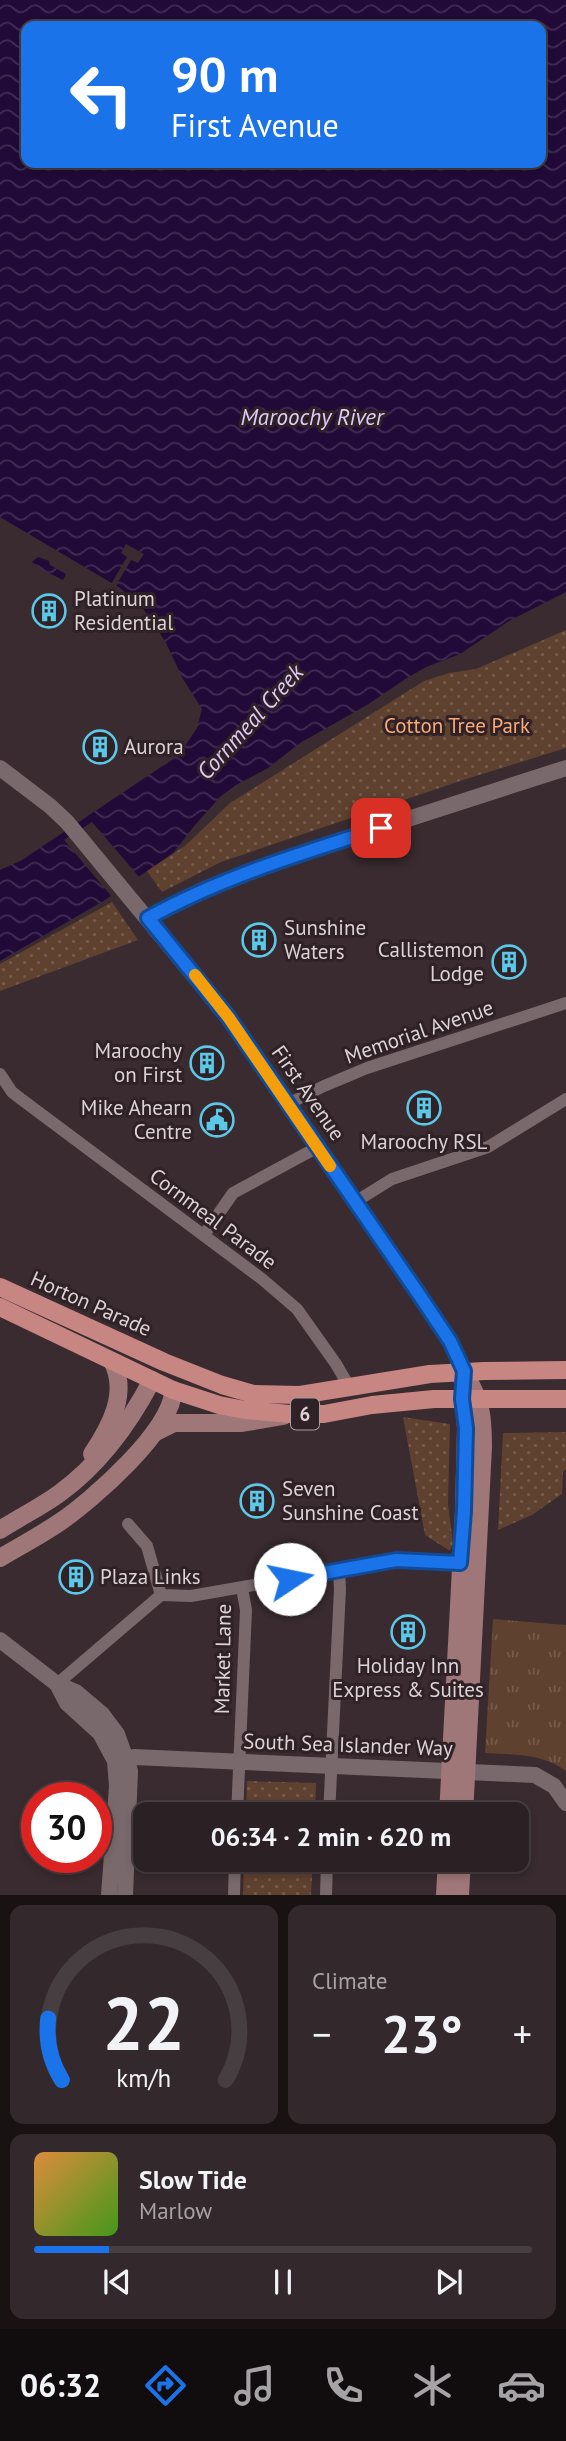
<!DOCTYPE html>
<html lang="en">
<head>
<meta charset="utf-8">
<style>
  body { margin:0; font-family:"PT Sans",sans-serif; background:#33282b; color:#f1f3f6; height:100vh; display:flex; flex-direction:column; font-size:26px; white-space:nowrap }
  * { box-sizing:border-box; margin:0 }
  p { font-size:23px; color:#a6a3a6 }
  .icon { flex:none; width:38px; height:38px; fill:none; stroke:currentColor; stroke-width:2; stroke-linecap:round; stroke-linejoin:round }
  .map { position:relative; height:1895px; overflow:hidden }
  .drawer { display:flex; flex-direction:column; gap:10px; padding:10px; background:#181213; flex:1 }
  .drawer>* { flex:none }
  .banner { position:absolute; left:21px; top:21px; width:525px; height:147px; border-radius:14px; box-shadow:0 4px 10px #0003,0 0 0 2px #473e41; background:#1a73e8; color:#fff; overflow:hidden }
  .speed { position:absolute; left:21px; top:1782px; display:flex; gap:14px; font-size:35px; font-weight:700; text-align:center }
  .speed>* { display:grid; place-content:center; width:91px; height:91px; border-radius:50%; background:#2b2023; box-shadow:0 4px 10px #0003,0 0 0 2px #473e41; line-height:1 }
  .speed .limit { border:10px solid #d22; background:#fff; color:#111 }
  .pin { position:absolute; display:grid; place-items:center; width:60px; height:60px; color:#fff; margin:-30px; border-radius:14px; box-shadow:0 4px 10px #0006 }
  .me { position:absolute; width:77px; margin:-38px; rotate:79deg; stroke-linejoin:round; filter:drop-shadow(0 0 5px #0008) }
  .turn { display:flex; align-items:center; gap:24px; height:147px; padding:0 35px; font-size:32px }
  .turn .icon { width:91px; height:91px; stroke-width:2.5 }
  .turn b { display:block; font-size:49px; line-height:60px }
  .big { font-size:52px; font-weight:700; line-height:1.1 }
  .drawer .card { flex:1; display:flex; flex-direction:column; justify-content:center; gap:10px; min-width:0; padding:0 24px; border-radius:14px; background:#33282b }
  .drawer .dial { align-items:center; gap:0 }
  .dial svg { height:182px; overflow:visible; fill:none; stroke:#473e41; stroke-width:7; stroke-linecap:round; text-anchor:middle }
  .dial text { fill:#f1f3f6; stroke:none }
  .song { display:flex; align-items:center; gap:21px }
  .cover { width:84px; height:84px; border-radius:10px; background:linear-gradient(135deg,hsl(30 70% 55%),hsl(100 70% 35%)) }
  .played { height:7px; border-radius:4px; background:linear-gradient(90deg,#1a73e8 15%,#473e41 15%) }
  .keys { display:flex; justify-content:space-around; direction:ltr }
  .heat { display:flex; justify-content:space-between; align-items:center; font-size:38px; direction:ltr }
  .drawer .tiles { flex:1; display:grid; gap:10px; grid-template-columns:1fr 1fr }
  .card:last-child { grid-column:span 2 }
  .trip { position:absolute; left:133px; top:1802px; width:396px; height:70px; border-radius:14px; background:#2b2023; box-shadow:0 4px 10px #0003,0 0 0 2px #473e41; font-weight:700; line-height:70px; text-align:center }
  .tab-bar { display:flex; height:112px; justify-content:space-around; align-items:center; background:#110d0e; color:#a6a3a6 }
  .tab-bar .icon { width:49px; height:49px }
  .tab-bar .current { color:#1a73e8 }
  .tab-bar b { font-size:32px; color:#f1f3f6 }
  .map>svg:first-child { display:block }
  .grass { fill:url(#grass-tufts) }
  .park { fill:url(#park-dots) }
  .water { fill:url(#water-waves); fill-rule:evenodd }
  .pier { fill:#392b2f }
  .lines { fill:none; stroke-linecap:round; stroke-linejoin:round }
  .minor { stroke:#79696d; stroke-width:12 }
  .tertiary { stroke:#79696d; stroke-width:16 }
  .secondary { stroke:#a07778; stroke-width:18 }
  .primary { stroke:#c88682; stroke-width:18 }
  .route-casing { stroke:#114b97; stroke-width:18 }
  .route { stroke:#1a73e8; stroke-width:12 }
  .slow { stroke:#f59e0b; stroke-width:12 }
  .labels { text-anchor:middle; stroke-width:6; stroke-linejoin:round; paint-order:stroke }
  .shield { fill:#2f2125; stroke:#a89ea1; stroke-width:2 }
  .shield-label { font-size:19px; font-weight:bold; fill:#dcd3d6 }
  .poi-label { font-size:21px; fill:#dcd3d6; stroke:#2f2125; text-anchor:start }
  .park-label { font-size:21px; fill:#f8aa76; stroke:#2f2125 }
  .street-label { font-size:21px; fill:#dcd3d6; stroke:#2f2125 }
  .water-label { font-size:23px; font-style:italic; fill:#decbfb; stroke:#2f2125 }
</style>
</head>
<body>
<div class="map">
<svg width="566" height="1895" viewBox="0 0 566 1895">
  <defs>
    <pattern id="grass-tufts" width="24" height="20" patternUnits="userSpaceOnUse" patternTransform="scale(1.75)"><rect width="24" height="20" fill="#5f412f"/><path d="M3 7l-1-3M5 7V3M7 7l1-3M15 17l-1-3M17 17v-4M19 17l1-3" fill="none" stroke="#755c4c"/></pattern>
    <pattern id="park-dots" width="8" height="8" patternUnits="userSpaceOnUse" patternTransform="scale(1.75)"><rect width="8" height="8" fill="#5f412f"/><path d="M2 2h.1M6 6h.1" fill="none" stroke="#755c4c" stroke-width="1.8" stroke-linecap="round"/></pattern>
    <pattern id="water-waves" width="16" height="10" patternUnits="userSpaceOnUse" patternTransform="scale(1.75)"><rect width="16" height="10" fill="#210a38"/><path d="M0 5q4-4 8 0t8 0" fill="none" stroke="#412d54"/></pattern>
  </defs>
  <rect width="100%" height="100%" fill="#392b2f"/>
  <path class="grass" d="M493,1619L566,1625V1771C542,1753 514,1755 485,1753Z"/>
  <g class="park">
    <polygon points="566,630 566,748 463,780 221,862 162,892 147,871 186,845 230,803 424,681 449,673 476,669"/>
    <polygon points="112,902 138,940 0,991 0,964"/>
    <polygon points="403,1417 450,1424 448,1504 453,1543 450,1551 425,1535"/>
    <polygon points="566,1432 566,1469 563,1472 562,1494 532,1515 498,1530 503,1433"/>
    <polygon points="247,1781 316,1783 315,1815 246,1815"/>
    <polygon points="244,1860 313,1860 311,1895 243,1895"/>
  </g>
  <g class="water">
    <path d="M0,0H566V592L509,621L460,654L426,667L407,678L367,705L300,743L268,768L236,785L221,796L195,825L173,853L105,900L0,961V870L22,860L179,755L197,728L202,709L183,679L165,641L142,607L120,588L0,517ZM26,26H541V163H26Z"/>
    <polygon points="38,557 49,561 50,565 66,574 63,580 43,570 32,562"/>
  </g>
  <g class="pier">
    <polygon points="126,544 144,554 138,563 131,560 114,589 110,586 127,557 121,553"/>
    <polygon points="92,822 141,879 112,897 64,840"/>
  </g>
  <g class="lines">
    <g class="minor">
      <polyline points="0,1074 12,1092 21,1099 262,1279 297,1309 336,1364 350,1388"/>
      <polyline points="288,1104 324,1086 367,1068 566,1003"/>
      <polyline points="355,1202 392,1179 488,1147 566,1099"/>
      <polyline points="204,1235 233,1193 318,1147"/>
      <polyline points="128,1524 147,1546 161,1595"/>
      <polyline points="161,1595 191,1596 396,1560 460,1563"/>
      <polyline points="57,1684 161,1595"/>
      <polyline points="237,1815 246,1610 242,1588"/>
      <polyline points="329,1815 340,1589 339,1570"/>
      <polyline points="234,1895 235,1860"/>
      <polyline points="326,1895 327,1860"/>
    </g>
    <g class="tertiary">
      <polyline points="0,768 50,806 67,822 229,1018 420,1295 450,1341 464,1371"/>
      <polyline points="148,918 205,889 284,859 566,768"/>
      <polyline points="0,1640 57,1684 76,1692 102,1714 117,1734 130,1771 125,1895"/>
      <polyline points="57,1684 67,1703 100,1733 115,1761 117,1786 109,1895"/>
      <polyline points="115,1761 134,1757 535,1775 554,1786 566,1803"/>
    </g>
    <g class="secondary">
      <path d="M464,1371C481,1402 483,1413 483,1447L464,1815"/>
      <polyline points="154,1433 174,1423 242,1423 283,1416"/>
      <path d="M92,1454C110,1427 129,1393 112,1361"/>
      <path d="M0,1530C20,1517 41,1507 60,1493C101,1463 129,1424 152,1380"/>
      <path d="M0,1558C20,1546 41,1535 60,1522C91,1501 174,1429 173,1390"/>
      <polyline points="448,1815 464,1511 466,1428 463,1385"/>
      <polyline points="445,1895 447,1860"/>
      <polyline points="460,1895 462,1860"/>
    </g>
    <g class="primary">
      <polyline points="0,1287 164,1362 222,1385 253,1394 300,1395 430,1374 484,1371 566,1370"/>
      <polyline points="0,1307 173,1390 219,1405 245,1410 290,1414 324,1414 372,1405 434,1399 566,1399"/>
    </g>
  </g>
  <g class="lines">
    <defs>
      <path id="route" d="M290,1579L396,1560L460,1563L464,1511L466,1428L462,1399L464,1371L450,1341L420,1296L229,1018L148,918C222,877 302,853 381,828"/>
    </defs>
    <use href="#route" class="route-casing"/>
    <use href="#route" class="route"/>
    <polyline class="slow" points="195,975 229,1018 330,1166"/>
  </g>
  <defs>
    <symbol id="building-ring" viewBox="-11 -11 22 22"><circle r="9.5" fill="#2f2125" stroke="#5bc8e7" stroke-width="1.5"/><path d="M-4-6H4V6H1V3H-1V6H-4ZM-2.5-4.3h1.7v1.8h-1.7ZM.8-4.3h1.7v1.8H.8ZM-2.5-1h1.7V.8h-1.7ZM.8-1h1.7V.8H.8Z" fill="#5bc8e7"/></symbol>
    <symbol id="civic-ring" viewBox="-11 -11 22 22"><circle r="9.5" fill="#2f2125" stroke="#5bc8e7" stroke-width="1.5"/><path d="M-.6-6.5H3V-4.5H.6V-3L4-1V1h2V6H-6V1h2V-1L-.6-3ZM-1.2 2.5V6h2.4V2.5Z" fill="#5bc8e7"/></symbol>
  </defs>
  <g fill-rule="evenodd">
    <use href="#building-ring" x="30" y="592" width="38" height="38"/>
    <use href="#building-ring" x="81" y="728" width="38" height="38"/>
    <use href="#building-ring" x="240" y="921" width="38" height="38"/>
    <use href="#building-ring" x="490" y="943" width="38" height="38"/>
    <use href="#building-ring" x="188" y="1044" width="38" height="38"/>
    <use href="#building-ring" x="405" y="1089" width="38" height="38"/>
    <use href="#civic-ring" x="198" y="1101" width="38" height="38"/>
    <use href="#building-ring" x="238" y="1482" width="38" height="38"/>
    <use href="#building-ring" x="57" y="1558" width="38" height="38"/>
    <use href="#building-ring" x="389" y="1613" width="38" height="38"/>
  </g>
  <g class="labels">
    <rect class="shield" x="291" y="1398.5" width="28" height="31" rx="5"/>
    <g class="shield-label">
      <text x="305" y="1421">6</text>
    </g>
    <g class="poi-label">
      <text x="74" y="606">Platinum<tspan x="74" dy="24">Residential</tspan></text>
      <text x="124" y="754">Aurora</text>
      <text x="284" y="935">Sunshine<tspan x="284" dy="24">Waters</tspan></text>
      <text x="484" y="957" text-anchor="end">Callistemon<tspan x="484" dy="24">Lodge</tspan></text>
      <text x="182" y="1058" text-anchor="end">Maroochy<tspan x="182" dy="24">on First</tspan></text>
      <text x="192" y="1115" text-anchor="end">Mike Ahearn<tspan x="192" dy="24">Centre</tspan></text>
      <text x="424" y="1149" text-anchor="middle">Maroochy RSL</text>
      <text x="282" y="1496">Seven<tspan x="282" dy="24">Sunshine Coast</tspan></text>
      <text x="100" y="1584">Plaza Links</text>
      <text x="408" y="1673" text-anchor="middle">Holiday Inn<tspan x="408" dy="24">Express &amp; Suites</tspan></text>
    </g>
    <g class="park-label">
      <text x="457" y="733">Cotton Tree Park</text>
    </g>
    <g class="street-label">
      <text transform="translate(419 1032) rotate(-19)" y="7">Memorial Avenue</text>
      <text transform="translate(308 1093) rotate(55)" y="7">First Avenue</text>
      <text transform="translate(213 1219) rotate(37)" y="7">Cornmeal Parade</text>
      <text transform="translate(91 1304) rotate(24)" y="7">Horton Parade</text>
      <text transform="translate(223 1659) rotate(-89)" y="7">Market Lane</text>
      <text transform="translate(348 1745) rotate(2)" y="7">South Sea Islander Way</text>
    </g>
    <g class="water-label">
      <text x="312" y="425">Maroochy River</text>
      <text transform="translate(250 722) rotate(-48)" y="8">Cornmeal Creek</text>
    </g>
  </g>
</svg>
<div class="speed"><div class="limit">30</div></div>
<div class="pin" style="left:381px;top:828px;background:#d93025"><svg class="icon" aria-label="arrive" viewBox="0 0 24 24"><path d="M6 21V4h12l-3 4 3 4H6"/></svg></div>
<svg class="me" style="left:290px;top:1579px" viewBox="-20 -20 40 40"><circle r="19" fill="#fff"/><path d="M0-13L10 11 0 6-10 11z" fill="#1a73e8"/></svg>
<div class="trip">06:34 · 2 min · 620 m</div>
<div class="banner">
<div class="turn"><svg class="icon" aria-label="left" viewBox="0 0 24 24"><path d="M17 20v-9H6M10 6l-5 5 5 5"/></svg><div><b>90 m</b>First Avenue</div></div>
</div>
</div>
<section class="drawer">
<div class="tiles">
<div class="card dial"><svg viewBox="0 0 100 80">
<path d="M14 69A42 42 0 1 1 86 69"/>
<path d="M14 69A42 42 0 0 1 8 42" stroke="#1a73e8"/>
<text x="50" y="56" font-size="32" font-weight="700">22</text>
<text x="50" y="72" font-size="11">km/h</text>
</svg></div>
<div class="card"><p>Climate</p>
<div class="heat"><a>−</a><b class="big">23°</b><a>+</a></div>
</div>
<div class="card">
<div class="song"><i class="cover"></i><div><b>Slow Tide</b><p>Marlow</p></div></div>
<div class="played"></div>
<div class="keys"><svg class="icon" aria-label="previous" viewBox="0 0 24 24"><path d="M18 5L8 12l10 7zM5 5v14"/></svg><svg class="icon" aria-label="pause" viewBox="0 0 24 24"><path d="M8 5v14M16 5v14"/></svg><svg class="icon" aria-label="next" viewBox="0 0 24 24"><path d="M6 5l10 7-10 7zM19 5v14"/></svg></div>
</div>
</div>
</section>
<nav class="tab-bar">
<b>06:32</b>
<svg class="icon current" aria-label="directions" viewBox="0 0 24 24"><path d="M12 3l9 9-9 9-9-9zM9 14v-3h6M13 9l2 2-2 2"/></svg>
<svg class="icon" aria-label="music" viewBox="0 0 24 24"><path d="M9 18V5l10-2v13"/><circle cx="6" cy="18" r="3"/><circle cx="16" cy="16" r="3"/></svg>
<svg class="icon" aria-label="phone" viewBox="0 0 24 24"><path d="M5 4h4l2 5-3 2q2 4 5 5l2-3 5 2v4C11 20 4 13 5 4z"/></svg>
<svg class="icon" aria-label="climate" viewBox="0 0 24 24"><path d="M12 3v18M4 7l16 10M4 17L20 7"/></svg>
<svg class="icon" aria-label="car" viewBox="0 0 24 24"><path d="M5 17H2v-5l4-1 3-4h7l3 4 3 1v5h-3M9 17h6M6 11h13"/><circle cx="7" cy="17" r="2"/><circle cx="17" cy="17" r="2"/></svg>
</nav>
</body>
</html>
